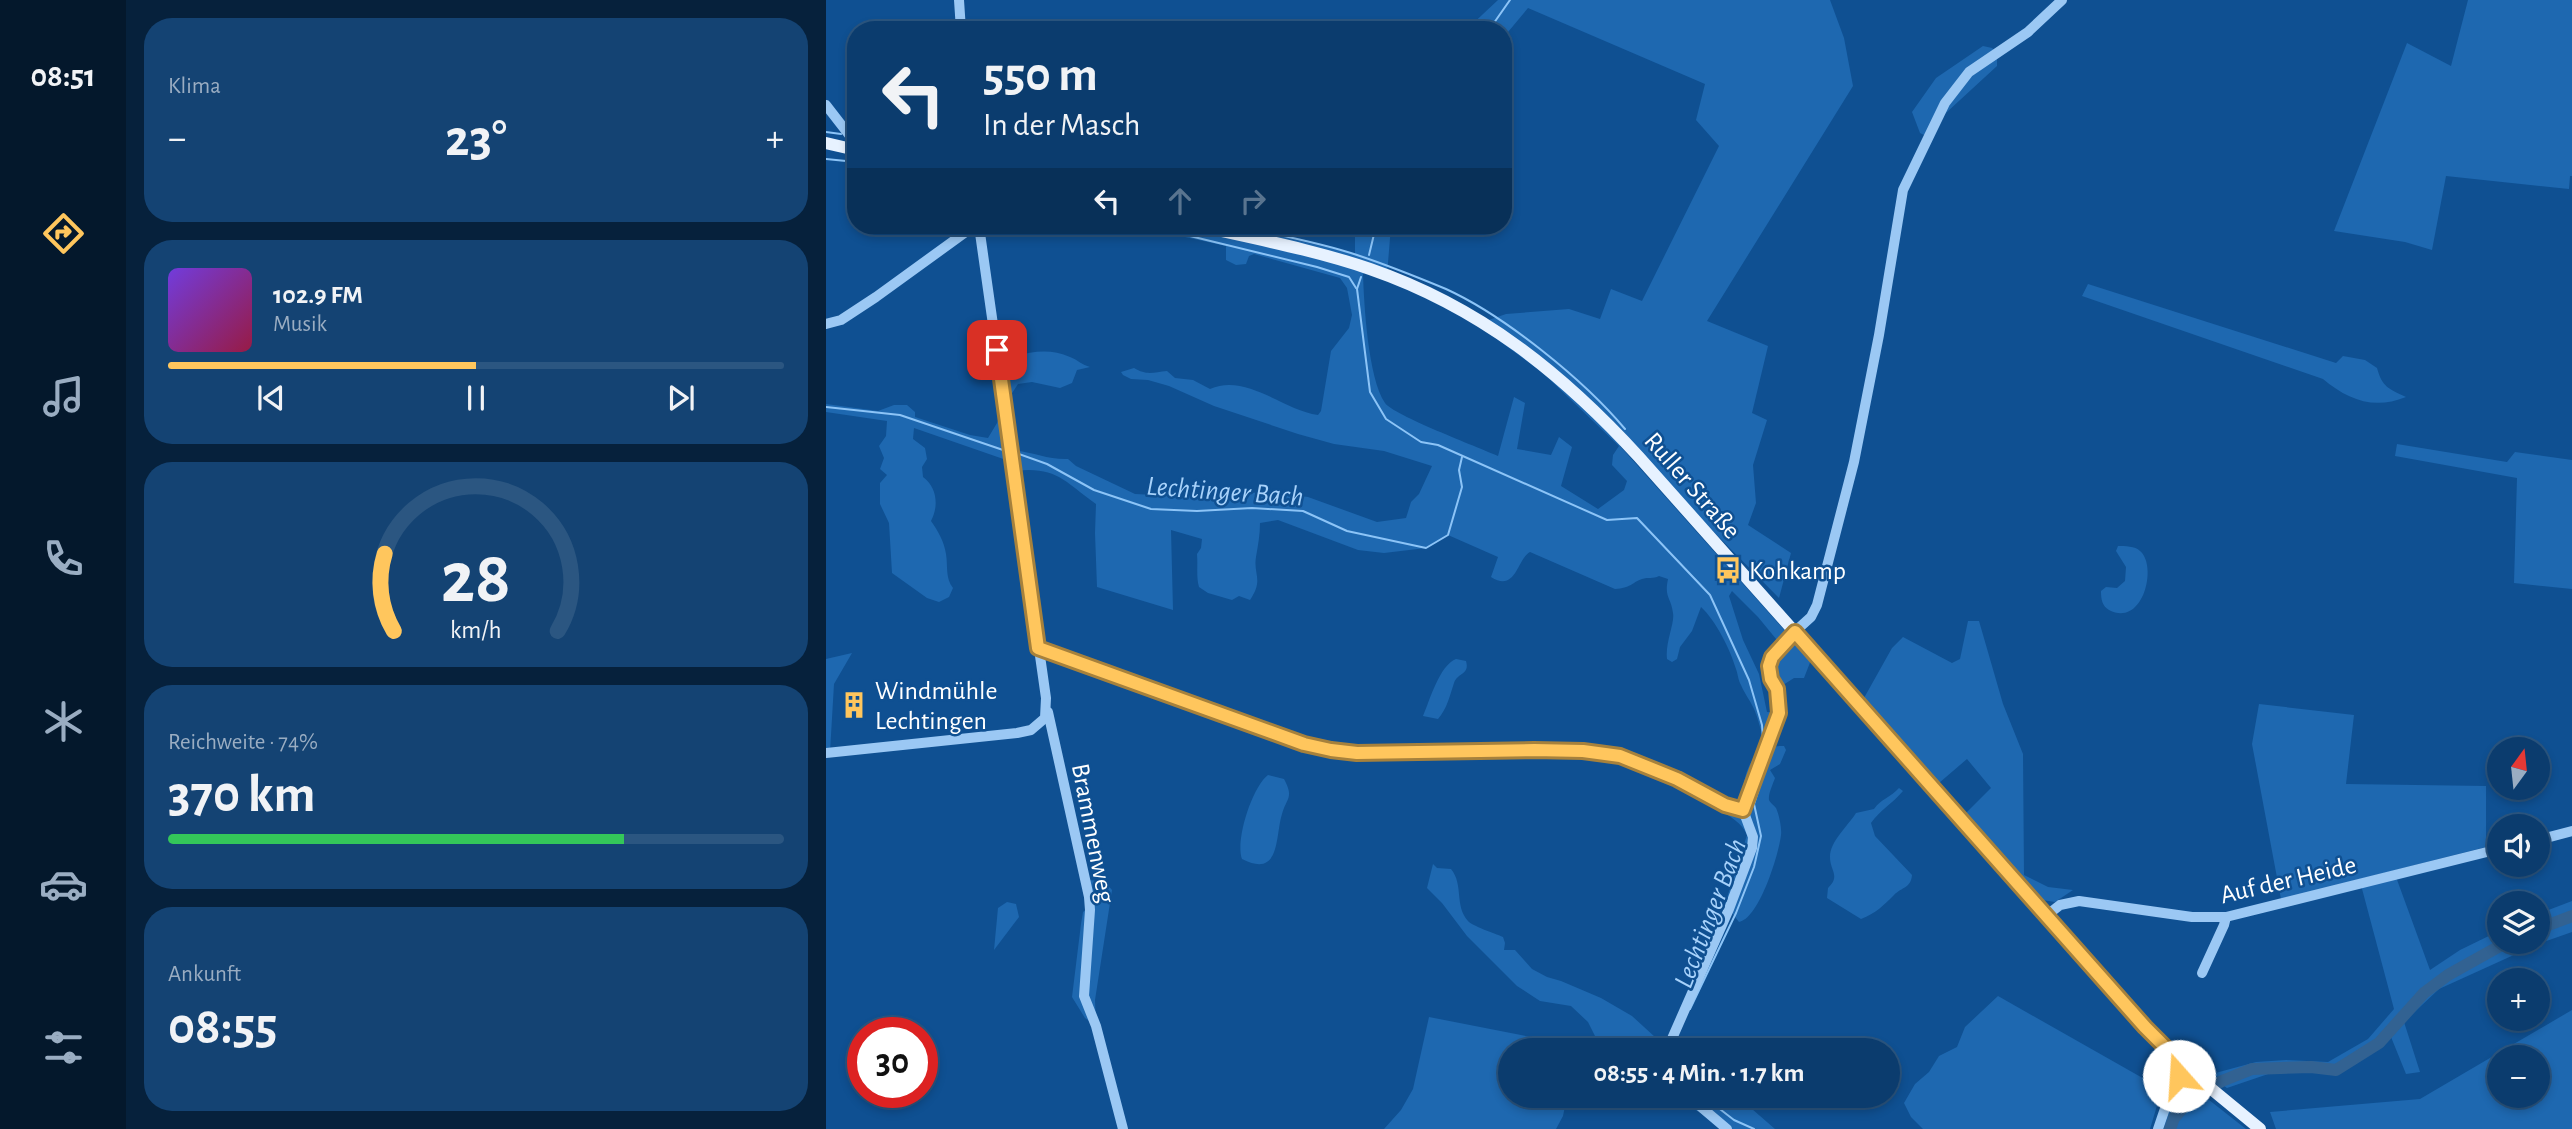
<!DOCTYPE html>
<html lang="de">
<head>
<meta charset="utf-8">
<style>
  body { margin:0; font-family:"Alegreya Sans",sans-serif; background:#144373; color:#f1f3f6; height:100vh; display:flex; flex-direction:column; font-size:26px; white-space:nowrap }
  * { box-sizing:border-box; margin:0 }
  p { font-size:23px; color:#9aadc2 }
  .icon { flex:none; width:38px; height:38px; fill:none; stroke:currentColor; stroke-width:2; stroke-linecap:round; stroke-linejoin:round }
  .map { position:relative; flex:1; overflow:hidden }
  .details { display:flex; flex-direction:column; gap:18px; padding:18px; background:#06213c; width:700px }
  .details>* { flex:none }
  .guide { position:absolute; left:21px; top:21px; width:665px; height:214px; border-radius:28px; box-shadow:0 4px 10px #0003,0 0 0 2px #2b5681; background:#0b3c6e; color:#f1f3f6; overflow:hidden }
  .needle { width:46px; rotate:15deg }
  .fabs { position:absolute; left:1661px; top:737px; display:grid; gap:14px }
  .fabs a { display:grid; place-items:center; width:63px; height:63px; border-radius:50%; background:#0b3c6e; box-shadow:0 4px 10px #0003,0 0 0 2px #2b5681; font-size:35px }
  .speed { position:absolute; left:21px; top:1017px; display:flex; gap:14px; font-size:35px; font-weight:700; text-align:center }
  .speed>* { display:grid; place-content:center; width:91px; height:91px; border-radius:50%; background:#0b3c6e; box-shadow:0 4px 10px #0003,0 0 0 2px #2b5681; line-height:1 }
  .speed .limit { border:10px solid #d22; background:#fff; color:#111 }
  .pin { position:absolute; display:grid; place-items:center; width:60px; height:60px; color:#fff; margin:-30px; border-radius:14px; box-shadow:0 4px 10px #0006 }
  .me { position:absolute; width:77px; margin:-38px; rotate:341deg; stroke-linejoin:round; filter:drop-shadow(0 0 5px #0008) }
  .turn { display:flex; align-items:center; gap:24px; height:147px; padding:0 21px; font-size:32px }
  .turn .icon { width:91px; height:91px; stroke-width:2.5 }
  .turn b { display:block; font-size:49px; line-height:60px }
  .lanes { display:flex; align-items:center; height:66px; padding:0 21px; background:#0003; justify-content:center; gap:35px; direction:ltr }
  .lanes .off { opacity:.35 }
  .big { font-size:52px; font-weight:700; line-height:1.1 }
  .details .widget { flex:1; display:flex; flex-direction:column; justify-content:center; gap:10px; min-width:0; padding:0 24px; border-radius:28px; background:#144373 }
  .details .dial { align-items:center; gap:0 }
  .dial svg { height:182px; overflow:visible; fill:none; stroke:#2b5681; stroke-width:7; stroke-linecap:round; text-anchor:middle }
  .dial text { fill:#f1f3f6; stroke:none }
  .song { display:flex; align-items:center; gap:21px }
  .cover { width:84px; height:84px; border-radius:10px; background:linear-gradient(135deg,hsl(260 70% 55%),hsl(340 70% 35%)) }
  .played { height:7px; border-radius:4px; background:linear-gradient(90deg,#ffc65d 50%,#2b5681 50%) }
  .keys { display:flex; justify-content:space-around; direction:ltr }
  .heat { display:flex; justify-content:space-between; align-items:center; font-size:38px; direction:ltr }
  .charge { height:10px; border-radius:5px; background:linear-gradient(90deg,#34c759 74%,#2b5681 0) }
  .trip { position:absolute; left:672px; top:1038px; width:402px; height:70px; border-radius:35px; background:#0b3c6e; box-shadow:0 4px 10px #0003,0 0 0 2px #2b5681; font-weight:700; line-height:70px; text-align:center }
  main { display:flex; flex:1; min-height:0 }
  .tab-bar { display:flex; flex-direction:column; width:126px; justify-content:space-around; align-items:center; background:#04182c; color:#9aadc2 }
  .tab-bar .icon { width:49px; height:49px }
  .tab-bar .on { color:#ffc65d }
  .tab-bar b { font-size:32px; color:#f1f3f6 }
  .map>svg:first-child { display:block }
  .green { fill:#1e68b0; fill-rule:evenodd }
  .lines { fill:none; stroke-linecap:round; stroke-linejoin:round }
  .stream { stroke:#8cc4f7; stroke-width:2 }
  .river { stroke:#326292; stroke-width:12 }
  .minor { stroke:#9bc8f4; stroke-width:10 }
  .major { stroke:#e7f2ff; stroke-width:12 }
  .route-casing { stroke:#a6813c; stroke-width:18 }
  .route { stroke:#ffc65d; stroke-width:12 }
  .labels { text-anchor:middle; stroke-width:5; stroke-linejoin:round; paint-order:stroke }
  .street-label { font-size:26px; fill:#fff; stroke:#0f5092 }
  .poi-label { font-size:26px; fill:#fff; stroke:#0f5092; text-anchor:start }
  .water-label { font-size:28px; font-style:italic; fill:#a7d2fb; stroke:#0f5092 }
</style>
</head>
<body>
<main>
<nav class="tab-bar">
<b>08:51</b>
<svg class="icon on" aria-label="directions" viewBox="0 0 24 24"><path d="M12 3l9 9-9 9-9-9zM9 14v-3h6M13 9l2 2-2 2"/></svg>
<svg class="icon" aria-label="music" viewBox="0 0 24 24"><path d="M9 18V5l10-2v13"/><circle cx="6" cy="18" r="3"/><circle cx="16" cy="16" r="3"/></svg>
<svg class="icon" aria-label="phone" viewBox="0 0 24 24"><path d="M5 4h4l2 5-3 2q2 4 5 5l2-3 5 2v4C11 20 4 13 5 4z"/></svg>
<svg class="icon" aria-label="climate" viewBox="0 0 24 24"><path d="M12 3v18M4 7l16 10M4 17L20 7"/></svg>
<svg class="icon" aria-label="car" viewBox="0 0 24 24"><path d="M5 17H2v-5l4-1 3-4h7l3 4 3 1v5h-3M9 17h6M6 11h13"/><circle cx="7" cy="17" r="2"/><circle cx="17" cy="17" r="2"/></svg>
<svg class="icon" aria-label="filters" viewBox="0 0 24 24"><path d="M4 7h16M4 17h16"/><circle cx="9" cy="7" r="2"/><circle cx="15" cy="17" r="2"/></svg>
</nav>
<section class="details">
<div class="widget"><p>Klima</p>
<div class="heat"><a>−</a><b class="big">23°</b><a>+</a></div>
</div>
<div class="widget">
<div class="song"><i class="cover"></i><div><b>102.9 FM</b><p>Musik</p></div></div>
<div class="played"></div>
<div class="keys"><svg class="icon" aria-label="previous" viewBox="0 0 24 24"><path d="M18 5L8 12l10 7zM5 5v14"/></svg><svg class="icon" aria-label="pause" viewBox="0 0 24 24"><path d="M8 5v14M16 5v14"/></svg><svg class="icon" aria-label="next" viewBox="0 0 24 24"><path d="M6 5l10 7-10 7zM19 5v14"/></svg></div>
</div>
<div class="widget dial"><svg viewBox="0 0 100 80">
<path d="M14 69A42 42 0 1 1 86 69"/>
<path d="M14 69A42 42 0 0 1 10 35" stroke="#ffc65d"/>
<text x="50" y="56" font-size="32" font-weight="700">28</text>
<text x="50" y="72" font-size="11">km/h</text>
</svg></div>
<div class="widget"><p>Reichweite · 74%</p><b class="big">370 km</b><div class="charge"></div></div>
<div class="widget"><p>Ankunft</p><b class="big">08:55</b></div>
</section>
<div class="map">
<svg width="1746" height="1129" viewBox="0 0 1746 1129">
  <rect width="100%" height="100%" fill="#0f5092"/>
  <g class="green">
    <path d="M672,0H1004L1018,38L1027,86L881,321L942,346L926,413L941,420L927,465L930,503L922,525L965,553L953,598L797,440L794,446L985,660L978,678H968L951,689L943,666L955,645L932,617L906,591L903,596L917,640L933,674L941,712L953,713C958,724 956,733 946,740C932,731 935,727 930,714C927,704 919,695 915,685C912,680 912,674 910,669C904,649 890,621 875,607L866,631L854,647L851,659L846,662L841,659C839,642 849,623 847,613C845,597 838,598 842,579L833,576C827,579 822,577 816,579C805,583 805,588 789,589L704,552C691,559 690,593 665,577L672,557L622,535L600,548L558,553L532,550L452,520L434,523C434,535 432,545 430,557C427,574 438,580 424,600L413,596L406,600L382,593L373,587C370,577 372,566 371,554L375,548L376,539L345,530L347,610L271,587L269,533L270,504C238,481 230,466 188,471L186,462L88,428L87,439L99,448L101,459L96,467L97,477C111,487 113,506 105,521C112,531 118,541 120,554C122,566 119,578 127,588L123,597L113,602L101,598L66,573L63,523L54,504V483L61,475L54,469L58,458L53,446L60,436L61,421L0,412V404L52,411L68,405H81L89,412V417L144,435L162,438L171,423L179,404L173,363C195,353 220,346 244,357C252,360 256,365 264,367L251,370L246,383L234,388L206,382L192,384L179,404L185,450C205,451 222,460 242,459L250,466L309,494L348,496L445,492L482,497L551,522L580,518L585,502L593,494L606,466L558,451L508,444L472,434L388,406L343,386L322,380L305,379L297,375L295,372L308,368C321,376 328,372 341,371L349,378L367,380L384,389C420,373 457,410 492,415L495,411L505,351L523,328L526,315L521,288L514,278L428,254L423,256L420,264L410,265L400,260V246L309,226H412L529,254V226H565L561,275L543,269L537,274C538,304 542,378 559,403C567,415 652,447 672,456L688,397L699,403L691,449L725,455L733,437L746,447L735,486L772,509L798,490L801,481L786,465L787,455L793,446L717,373L660,331L657,322L680,314L743,309L774,319L785,289L816,301L893,146L870,120L879,84L702,8L677,38V30H640Z"/>
    <polygon points="1642,0 1746,0 1746,176 1744,176 1743,189 1620,176 1606,250 1579,242 1508,231 1581,43 1625,66"/>
    <polygon points="1157,46 1166,48 1171,53 1171,66 1109,123 1102,137 1094,133 1086,112 1110,78"/>
    <path d="M1262,284L1510,363L1517,356L1539,360L1551,368C1556,387 1563,389 1580,397C1548,410 1522,400 1497,379L1256,296Z"/>
    <polygon points="1571,444 1681,462 1689,452 1746,460 1746,589 1688,583 1691,478 1569,456"/>
    <path d="M1292,546C1299,546 1309,546 1314,551C1332,566 1317,628 1283,610C1276,606 1275,599 1275,591L1280,587L1291,588L1299,581L1300,567L1290,551Z"/>
    <polygon points="1142,621 1153,621 1177,704 1197,754 1198,875 1222,887 1247,890 1229,902 1216,900 1140,813 1165,788 1141,759 1113,783 1038,698 1066,648 1077,637 1126,663 1134,659"/>
    <polygon points="26,653 8,684 4,752 0,753 0,659"/>
    <path d="M630,659L640,661C644,675 632,672 628,683C624,695 621,709 612,719L597,716C604,700 613,666 630,659Z"/>
    <polygon points="1433,704 1528,715 1520,784 1660,786 1660,847 1455,899 1426,744"/>
    <path d="M958,746L960,750L954,764L944,770L949,778C947,784 942,794 943,800C944,803 948,805 950,808C953,814 956,829 955,835C953,854 933,919 913,922L899,904L921,835C915,818 886,807 871,798L872,790L882,788L899,798V805L917,810L921,799L916,794C920,768 926,745 958,746Z"/>
    <path d="M442,775L458,779C468,798 461,797 456,814C449,836 455,879 416,859C409,841 426,787 442,775Z"/>
    <path d="M1073,788L1077,791C1067,803 1053,811 1045,823L1049,836L1086,875C1085,888 1076,887 1068,895C1057,906 1050,913 1035,919L1001,898L1002,888C1015,876 1004,871 1004,857C1004,841 1022,826 1030,813L1048,809C1055,799 1065,797 1073,788Z"/>
    <path d="M607,864L611,868L625,869C638,885 628,905 642,921C646,926 668,933 677,937L679,943L678,950H689L706,969L721,977L735,981L775,998L806,1016L841,1048L856,1050H789L772,1042L762,1022L745,1006L714,1001L691,986L641,936L616,903L601,888Z"/>
    <polygon points="1570,877 1604,970 1634,950 1673,931 1673,942 1712,942 1712,914 1746,901 1746,932 1712,944 1613,989 1578,1022 1594,1072 1580,1074 1563,1032 1553,1043 1510,1070 1451,1071 1401,1088 1382,1075 1430,1062 1460,1060 1502,1062 1542,1039 1568,1009 1535,885"/>
    <polygon points="260,880 278,881 286,890 269,1000 270,1026 259,1018 246,997 255,924 257,912 264,906"/>
    <polygon points="181,902 190,904 193,917 168,950 172,908"/>
    <polygon points="1172,996 1336,1089 1324,1129 1097,1129 1085,1117 1078,1103 1089,1084 1103,1072 1113,1056 1131,1047 1139,1027"/>
    <path d="M1746,1010V1129H1450L1444,1112L1594,1099ZM1673,1057H1712V1096H1673Z"/>
    <polygon points="603,1017 710,1038 731,1050 684,1050 684,1096 741,1096 737,1116 730,1129 558,1129 575,1110 587,1089"/>
    <path d="M1361,1084L1364,1085L1420,1129H1338C1343,1113 1346,1093 1361,1084Z"/>
    <polygon points="855,1096 920,1096 926,1109 949,1129 902,1129 866,1108"/>
  </g>
  <g class="lines">
    <g class="stream">
      <polyline points="663,30 684,0"/>
      <polyline points="0,132 15,134"/>
      <polyline points="0,159 30,162"/>
      <polyline points="323,226 491,267 523,277 530,288"/>
      <path d="M412,226C451,235 493,242 531,255C561,265 591,277 620,289C679,316 758,380 799,429"/>
      <polyline points="543,255 550,226"/>
      <polyline points="535,277 531,289 544,392 560,419 595,442 612,445 781,520 811,518 884,595 923,680 936,725 937,740"/>
      <polyline points="0,407 74,415 180,451"/>
      <polyline points="190,453 221,464 268,490 325,509 371,511 426,508 477,511 521,531 600,548 622,535 636,487 633,470 636,457"/>
      <polyline points="864,1009 910,913 928,867 935,836 928,804 946,748"/>
      <polyline points="848,1050 849,1043"/>
      <polyline points="877,1096 908,1120 928,1129"/>
    </g>
    <g class="river">
      <polyline points="1712,929 1746,916"/>
      <polyline points="1344,1129 1348,1118 1365,1098 1396,1081 1426,1069 1485,1067 1510,1070 1553,1043 1598,993 1622,975 1681,942"/>
    </g>
    <g class="minor">
      <polyline points="133,0 135,30"/>
      <polyline points="0,105 24,136 28,149"/>
      <polyline points="0,324 15,320 50,297 148,226"/>
      <polyline points="212,648 479,744 505,750 531,753 708,750 757,751 794,756 851,779 899,805 917,810"/>
      <polyline points="222,712 263,897 264,910 258,996 270,1026 297,1129"/>
      <polyline points="0,753 191,733 205,730 219,718 220,698 153,226"/>
      <polyline points="1712,840 1746,831"/>
      <polyline points="1220,916 1234,905 1253,901 1366,917 1400,917 1673,849"/>
      <polyline points="1376,973 1398,925 1400,917"/>
      <polyline points="1340,1047 1343,1090"/>
      <polyline points="841,1050 903,909 926,848 927,837 917,810 953,713 951,689 945,679 943,666 946,657 964,636 985,617 991,605 1028,462 1053,335 1077,190 1119,103 1143,72 1202,32 1236,0"/>
      <polyline points="862,1096 901,1129"/>
      <polyline points="1332,1129 1348,1082 1360,1068"/>
    </g>
    <g class="major">
      <polyline points="0,143 30,150"/>
      <path d="M373,226C430,239 489,250 544,269C654,307 736,373 813,457L1319,1026L1360,1068L1434,1129"/>
    </g>
  </g>
  <g class="lines">
    <defs>
      <polyline id="route" points="171,350 212,648 478,744 505,750 531,753 708,750 757,751 794,756 851,779 899,805 917,810 953,713 951,689 945,679 943,666 946,657 969,632 1319,1027 1360,1068 1353,1076"/>
    </defs>
    <use href="#route" class="route-casing"/>
    <use href="#route" class="route"/>
  </g>
  <defs>
    <symbol id="bus-bare" viewBox="-9 -9 18 18"><path d="M-5-6H5V4H4V6H2V4H-2V6H-4V4H-5ZM-3.5-4V0h7V-4ZM-3.5 1.2v1.5H-2V1.2ZM2 1.2v1.5H3.5V1.2Z" fill="#ffc65d" stroke="#0f5092" stroke-width="2.5" paint-order="stroke"/></symbol>
    <symbol id="building-bare" viewBox="-9 -9 18 18"><path d="M-4-6H4V6H1V3H-1V6H-4ZM-2.5-4.3h1.7v1.8h-1.7ZM.8-4.3h1.7v1.8H.8ZM-2.5-1h1.7V.8h-1.7ZM.8-1h1.7V.8H.8Z" fill="#ffc65d" stroke="#0f5092" stroke-width="2.5" paint-order="stroke"/></symbol>
  </defs>
  <g fill-rule="evenodd">
    <use href="#bus-bare" x="883" y="551" width="38" height="38"/>
    <use href="#building-bare" x="9" y="686" width="38" height="38"/>
  </g>
  <g class="labels">
    <g class="street-label">
      <text transform="translate(867 485) rotate(49)" y="9">Ruller Straße</text>
      <text transform="translate(268 833) rotate(79)" y="9">Brammenweg</text>
      <text transform="translate(1462 879) rotate(-13)" y="9">Auf der Heide</text>
    </g>
    <g class="poi-label">
      <text x="923" y="579">Kohkamp</text>
      <text x="49" y="699">Windmühle<tspan x="49" dy="30">Lechtingen</tspan></text>
    </g>
    <g class="water-label">
      <text transform="translate(399 490) rotate(4)" y="10">Lechtinger Bach</text>
      <text transform="translate(883 913) rotate(-69)" y="10">Lechtinger Bach</text>
    </g>
  </g>
</svg>
<div class="fabs">
<a><svg class="needle" viewBox="-14 -14 28 28"><path d="M0-13l5 13h-10z" fill="#e53935"/><path d="M0 13l5-13h-10z" fill="#9aadc2"/></svg></a>
<a><svg class="icon" aria-label="sound" viewBox="0 0 24 24"><path d="M4 9h4l5-4v14l-5-4H4zM17 9q2 3 0 6"/></svg></a>
<a><svg class="icon" aria-label="layers" viewBox="0 0 24 24"><path d="M12 4l9 5-9 5-9-5zM3 14l9 5 9-5"/></svg></a>
<a>+</a>
<a>−</a>
</div>
<div class="speed"><div class="limit">30</div></div>
<div class="pin" style="left:171px;top:350px;background:#d93025"><svg class="icon" aria-label="arrive" viewBox="0 0 24 24"><path d="M6 21V4h12l-3 4 3 4H6"/></svg></div>
<svg class="me" style="left:1353px;top:1076px" viewBox="-20 -20 40 40"><circle r="19" fill="#fff"/><path d="M0-13L10 11 0 6-10 11z" fill="#ffc65d"/></svg>
<div class="trip">08:55 · 4 Min. · 1.7 km</div>
<div class="guide">
<div class="turn"><svg class="icon" aria-label="left" viewBox="0 0 24 24"><path d="M17 20v-9H6M10 6l-5 5 5 5"/></svg><div><b>550 m</b>In der Masch</div></div>
<div class="lanes"><svg class="icon" aria-label="left" viewBox="0 0 24 24"><path d="M17 20v-9H6M10 6l-5 5 5 5"/></svg><svg class="icon off" aria-label="ahead" viewBox="0 0 24 24"><path d="M12 20V5M6 11l6-6 6 6"/></svg><svg class="icon off" aria-label="right" viewBox="0 0 24 24"><path d="M7 20v-9h11M14 6l5 5-5 5"/></svg></div>
</div>
</div>
</main>
</body>
</html>
